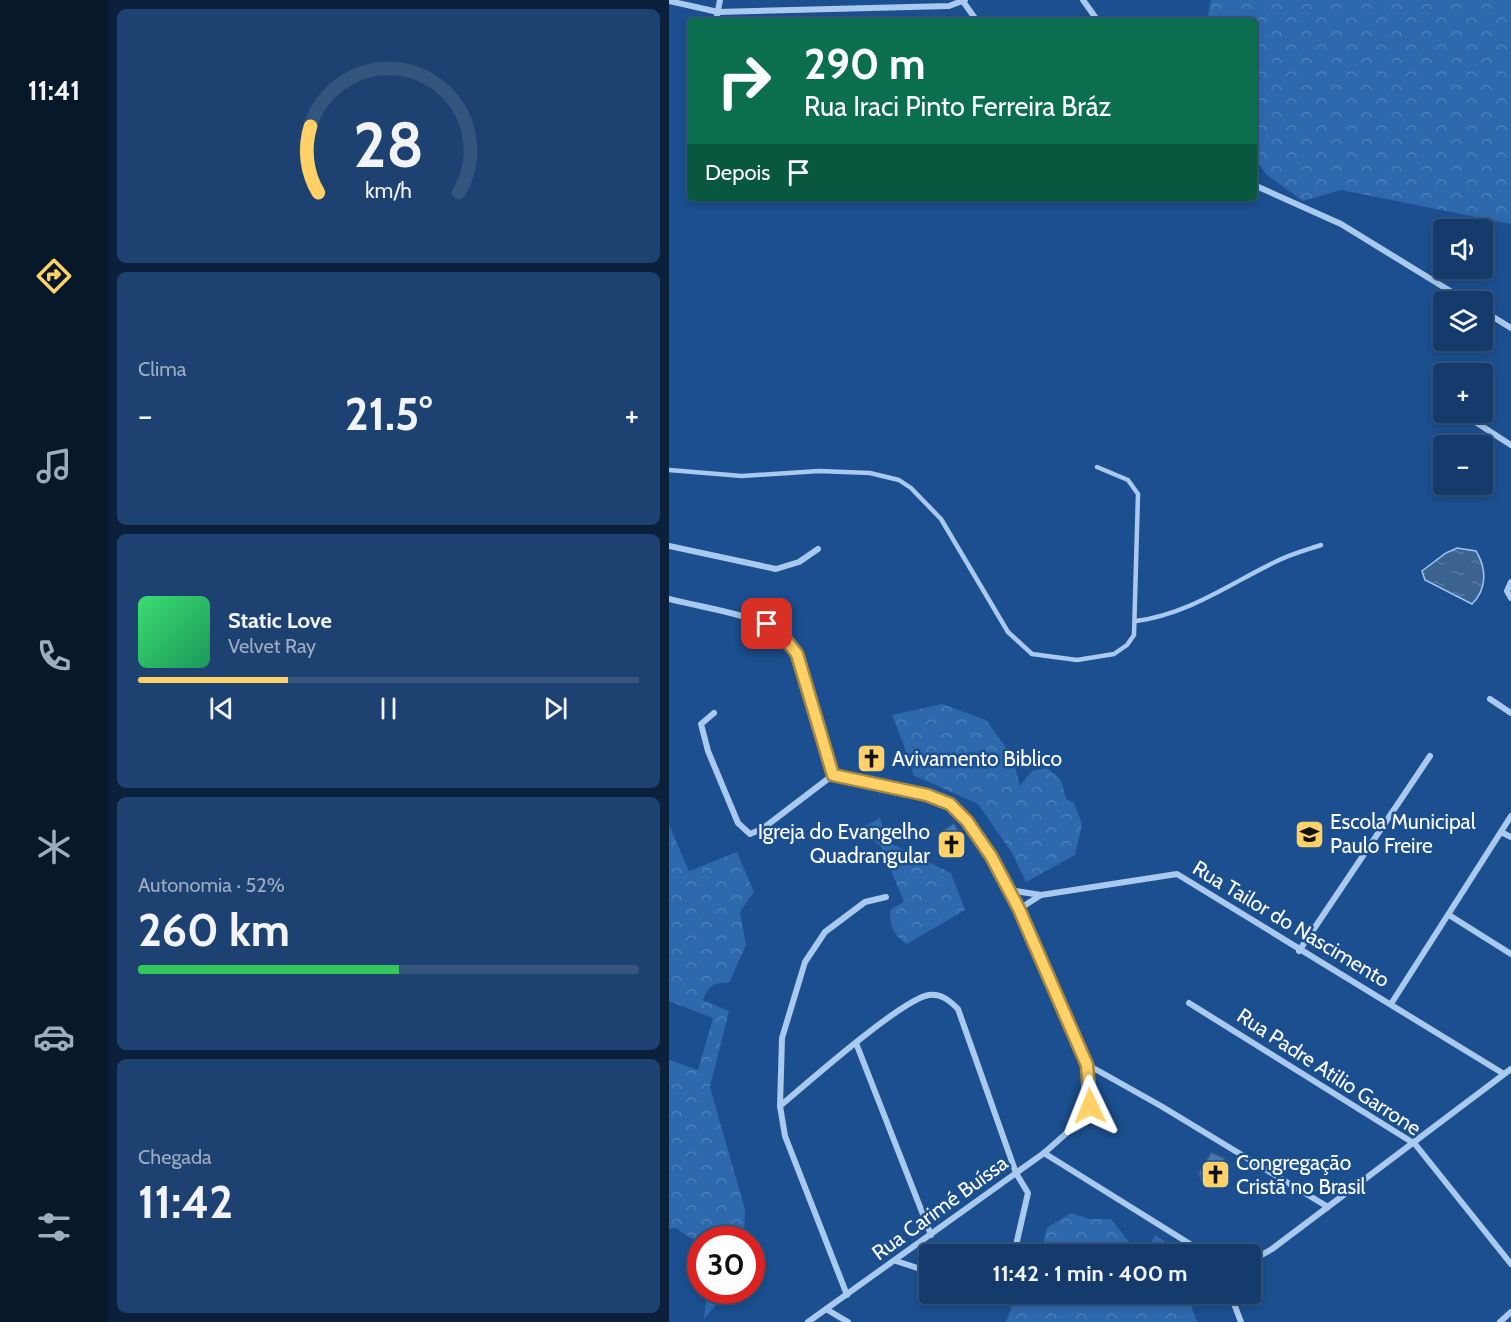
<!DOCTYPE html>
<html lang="pt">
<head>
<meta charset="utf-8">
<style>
  body { margin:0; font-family:Cabin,sans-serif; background:#1d4271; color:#f1f3f6; height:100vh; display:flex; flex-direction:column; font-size:22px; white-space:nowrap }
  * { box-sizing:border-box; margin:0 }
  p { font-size:20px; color:#9dadc1 }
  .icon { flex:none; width:33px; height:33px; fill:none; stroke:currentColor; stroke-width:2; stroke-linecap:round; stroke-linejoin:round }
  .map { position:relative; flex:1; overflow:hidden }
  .side { display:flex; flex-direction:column; gap:9px; padding:9px; background:#0b203b; width:561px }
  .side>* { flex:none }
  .guide { position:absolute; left:18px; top:18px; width:570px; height:183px; border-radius:6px; box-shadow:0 3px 9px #0003,0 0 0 2px #33557e; background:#0b6e4f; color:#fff; overflow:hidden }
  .tools { position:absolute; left:764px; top:219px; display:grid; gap:12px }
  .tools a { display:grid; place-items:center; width:60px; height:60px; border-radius:6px; background:#143b6b; box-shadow:0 3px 9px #0003,0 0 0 2px #33557e; font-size:30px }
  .speed { position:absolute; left:18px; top:1226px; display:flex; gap:12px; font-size:30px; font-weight:700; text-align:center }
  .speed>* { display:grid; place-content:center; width:78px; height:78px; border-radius:50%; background:#143b6b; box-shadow:0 3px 9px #0003,0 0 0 2px #33557e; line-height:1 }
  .speed .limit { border:9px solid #d22; background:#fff; color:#111 }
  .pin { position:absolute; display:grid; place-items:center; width:51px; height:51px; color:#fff; margin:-26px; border-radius:12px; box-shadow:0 3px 9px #0006 }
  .me { position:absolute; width:66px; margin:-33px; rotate:358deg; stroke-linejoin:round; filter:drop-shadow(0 0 4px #0008) }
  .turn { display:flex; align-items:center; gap:21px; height:126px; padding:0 18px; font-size:27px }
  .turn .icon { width:78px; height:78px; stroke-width:2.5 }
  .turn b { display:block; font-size:42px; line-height:51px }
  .then { display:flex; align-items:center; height:57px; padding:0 18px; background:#0003; gap:12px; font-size:22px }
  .big { font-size:45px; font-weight:700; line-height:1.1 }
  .side .tile { flex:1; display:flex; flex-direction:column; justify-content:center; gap:9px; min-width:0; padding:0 21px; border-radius:9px; background:#1d4271 }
  .side .dial { align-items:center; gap:0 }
  .dial svg { height:156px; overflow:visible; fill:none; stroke:#33557e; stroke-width:7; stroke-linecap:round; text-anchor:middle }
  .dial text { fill:#f1f3f6; stroke:none }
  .song { display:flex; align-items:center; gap:18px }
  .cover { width:72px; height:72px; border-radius:9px; background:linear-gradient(135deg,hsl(140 70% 55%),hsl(150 70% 35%)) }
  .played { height:6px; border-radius:3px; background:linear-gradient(90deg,#ffd166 30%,#33557e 30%) }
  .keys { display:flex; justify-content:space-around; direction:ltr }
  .heat { display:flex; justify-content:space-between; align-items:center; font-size:33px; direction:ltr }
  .charge { height:9px; border-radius:4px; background:linear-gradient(90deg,#34c759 52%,#33557e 0) }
  .trip { position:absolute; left:250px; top:1244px; width:342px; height:60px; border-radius:6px; background:#143b6b; box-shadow:0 3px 9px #0003,0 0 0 2px #33557e; font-weight:700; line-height:60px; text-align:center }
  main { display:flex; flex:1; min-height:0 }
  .dock { display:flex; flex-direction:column; width:108px; justify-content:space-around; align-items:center; background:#08182b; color:#9dadc1 }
  .dock .icon { width:42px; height:42px }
  .dock .on { color:#ffd166 }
  .dock b { font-size:27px; color:#f1f3f6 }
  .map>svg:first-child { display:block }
  .forest { fill:url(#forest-crowns) }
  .water { fill:url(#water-ripples); stroke:#9cc4f0; stroke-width:1.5 }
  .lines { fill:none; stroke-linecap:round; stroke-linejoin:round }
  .service { stroke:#a9c9ee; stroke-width:4.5 }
  .minor { stroke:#a9c9ee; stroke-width:6 }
  .wall { fill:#3a679d }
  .shaded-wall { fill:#305480 }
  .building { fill:#4478b7; stroke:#305480; stroke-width:1.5 }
  .route-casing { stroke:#a68842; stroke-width:15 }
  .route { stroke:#ffd166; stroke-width:10 }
  .labels { text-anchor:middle; stroke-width:5; stroke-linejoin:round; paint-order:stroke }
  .poi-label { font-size:21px; fill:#fff; stroke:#1b4f8f; text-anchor:start }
  .street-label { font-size:21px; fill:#fff; stroke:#1b4f8f }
</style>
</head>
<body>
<main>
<nav class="dock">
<b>11:41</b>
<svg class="icon on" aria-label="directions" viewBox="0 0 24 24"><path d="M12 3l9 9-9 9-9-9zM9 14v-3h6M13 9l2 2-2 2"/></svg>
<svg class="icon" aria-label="music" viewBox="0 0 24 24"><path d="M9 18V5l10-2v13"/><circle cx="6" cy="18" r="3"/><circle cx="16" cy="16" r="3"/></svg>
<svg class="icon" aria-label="phone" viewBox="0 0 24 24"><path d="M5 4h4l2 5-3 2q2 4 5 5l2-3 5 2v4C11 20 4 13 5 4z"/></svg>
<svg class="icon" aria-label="climate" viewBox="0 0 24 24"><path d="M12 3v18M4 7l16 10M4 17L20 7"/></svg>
<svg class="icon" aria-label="car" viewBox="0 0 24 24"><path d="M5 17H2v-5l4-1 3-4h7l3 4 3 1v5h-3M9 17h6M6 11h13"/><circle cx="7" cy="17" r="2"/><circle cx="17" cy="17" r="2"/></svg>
<svg class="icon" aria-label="filters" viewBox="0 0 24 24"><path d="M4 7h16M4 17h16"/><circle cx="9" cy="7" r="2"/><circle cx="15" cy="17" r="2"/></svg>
</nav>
<section class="side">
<div class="tile dial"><svg viewBox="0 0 100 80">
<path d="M14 69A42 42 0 1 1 86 69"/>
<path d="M14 69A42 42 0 0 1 10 35" stroke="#ffd166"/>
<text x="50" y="56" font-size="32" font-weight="700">28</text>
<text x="50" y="72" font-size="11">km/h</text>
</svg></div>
<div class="tile"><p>Clima</p>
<div class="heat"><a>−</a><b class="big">21.5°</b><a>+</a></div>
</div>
<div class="tile">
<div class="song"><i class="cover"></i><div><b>Static Love</b><p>Velvet Ray</p></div></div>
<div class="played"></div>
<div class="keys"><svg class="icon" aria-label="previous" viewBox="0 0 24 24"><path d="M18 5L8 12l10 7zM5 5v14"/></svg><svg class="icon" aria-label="pause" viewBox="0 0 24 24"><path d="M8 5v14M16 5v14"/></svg><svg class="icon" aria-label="next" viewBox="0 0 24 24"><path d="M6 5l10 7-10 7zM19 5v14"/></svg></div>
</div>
<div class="tile"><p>Autonomia · 52%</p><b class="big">260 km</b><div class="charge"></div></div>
<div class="tile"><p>Chegada</p><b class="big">11:42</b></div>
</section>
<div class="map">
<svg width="842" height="1322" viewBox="0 0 842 1322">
  <defs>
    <pattern id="forest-crowns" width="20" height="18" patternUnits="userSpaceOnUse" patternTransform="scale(1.5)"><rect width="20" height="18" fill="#2e69ad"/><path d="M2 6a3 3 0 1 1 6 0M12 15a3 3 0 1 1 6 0" fill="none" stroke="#4d80b9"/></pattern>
    <pattern id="water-ripples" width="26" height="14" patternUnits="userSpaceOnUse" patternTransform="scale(1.5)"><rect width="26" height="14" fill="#3c6290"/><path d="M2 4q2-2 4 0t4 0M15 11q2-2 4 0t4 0" fill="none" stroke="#597aa1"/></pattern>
  </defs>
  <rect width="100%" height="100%" fill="#1b4f8f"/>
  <g class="forest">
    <polygon points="542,0 842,0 842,224 672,190 634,201 597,174 585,157 585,21 538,21"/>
    <polygon points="273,704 317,720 343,756 351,786 363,771 378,768 392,780 397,799 405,803 413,824 406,855 357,882 343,853 309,804 244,775 243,766 223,715"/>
    <path d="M211,818L219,842L282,873L296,910L238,944C225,937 219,923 222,909L235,902L212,846L189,830Z"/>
    <path d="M0,825L20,871L68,852L85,892L71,912L77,945L60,983C45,982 39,986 34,1000L60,1011L41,1087L76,1210L75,1239H32L31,1244L7,1228L0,1229V1060L29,1070L44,1018L0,1001Z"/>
    <polygon points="402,1213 420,1219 442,1219 465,1248 469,1245 481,1245 486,1235 515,1254 365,1254 368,1248 373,1246 378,1228"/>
    <polygon points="38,1290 60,1290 35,1319"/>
    <polygon points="348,1293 517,1293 528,1322 337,1322"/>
  </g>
  <path class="water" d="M788,548L807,551C818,569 818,589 803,604L756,580L753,571L777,553Z"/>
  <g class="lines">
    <g class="service">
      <polyline points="0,470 73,476 150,471 201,473 230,480 242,488 272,519 339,632 363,654 408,660 445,654 458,645 465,635 469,494 459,480 428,467"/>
      <path d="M467,621C520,614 560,584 608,561C622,554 637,550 652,545"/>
    </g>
    <g class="minor">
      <polyline points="293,0 308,21"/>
      <polyline points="414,0 429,21"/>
      <polyline points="0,1 49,12 280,6 296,0"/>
      <polyline points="47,21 51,0"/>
      <polyline points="585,185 672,224 799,302"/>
      <polyline points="813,310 842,328"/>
      <polyline points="791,412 842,445"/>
      <polyline points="0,546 107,569 130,562 149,549"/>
      <polyline points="842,582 838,591 842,598"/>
      <path d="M0,599C32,607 67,612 98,624C137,640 153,736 164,775"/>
      <polyline points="821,699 842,713"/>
      <polyline points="45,713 32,724 39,751 69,823 81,834 93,829 164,775"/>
      <polyline points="832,832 842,837"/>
      <polyline points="340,890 372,895 350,909"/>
      <polyline points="372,895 508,874 835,1074"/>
      <polyline points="780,915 842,954"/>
      <polyline points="630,951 761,756"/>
      <polyline points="520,1003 746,1144 842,1264"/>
      <polyline points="722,1004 842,816"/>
      <polyline points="187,1043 262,1235"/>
      <polyline points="419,1065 492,1106 659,1207"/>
      <path d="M111,1106C137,1084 233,999 260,995C272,993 281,1001 289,1009L347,1173L359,1193L345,1254"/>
      <polyline points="375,1153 537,1254"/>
      <polyline points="227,1261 261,1272"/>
      <polyline points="582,1261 603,1249 842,1069"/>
      <polyline points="561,1293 572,1322"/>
      <polyline points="178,1295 116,1136 111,1106 113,1038 136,962 156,932 196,902 217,897"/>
      <polyline points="157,1309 179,1322"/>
      <polyline points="139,1322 375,1153 418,1115 422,1095 419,1065 350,909 322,856 298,821 281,805 258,795 164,775"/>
      <polyline points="831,1322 842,1312"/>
    </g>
  </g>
  <g class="wall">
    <polygon points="192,756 210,757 202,766 194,761"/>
    <polygon points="291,833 294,842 279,852 271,843 268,834"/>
    <polygon points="559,1167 545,1191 533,1183 529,1174"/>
  </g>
  <g class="shaded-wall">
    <polygon points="208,752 210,757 202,766 201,761"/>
    <polygon points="291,833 294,842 279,852 276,843"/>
    <polygon points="556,1158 559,1167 545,1191 542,1183"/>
  </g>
  <g class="building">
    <polygon points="200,745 208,752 201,761 192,756"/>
    <polygon points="285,823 291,833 276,843 268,834"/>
    <polygon points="542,1152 556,1158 542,1183 529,1174"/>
  </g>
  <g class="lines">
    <defs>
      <polyline id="route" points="98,624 110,631 128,654 164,775 258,795 281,804 298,821 322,856 350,909 418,1065 421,1106"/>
    </defs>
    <use href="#route" class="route-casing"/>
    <use href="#route" class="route"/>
  </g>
  <defs>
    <symbol id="church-square" viewBox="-11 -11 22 22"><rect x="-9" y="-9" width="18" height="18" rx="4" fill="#ffd166" stroke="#1b4f8f"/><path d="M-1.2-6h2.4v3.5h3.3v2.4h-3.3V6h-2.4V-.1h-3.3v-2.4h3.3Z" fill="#111"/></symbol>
    <symbol id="school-square" viewBox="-11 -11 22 22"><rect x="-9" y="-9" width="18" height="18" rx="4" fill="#ffd166" stroke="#1b4f8f"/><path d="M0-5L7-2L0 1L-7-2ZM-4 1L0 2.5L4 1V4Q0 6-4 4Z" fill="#111"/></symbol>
  </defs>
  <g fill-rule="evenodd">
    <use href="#church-square" x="186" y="742" width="33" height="33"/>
    <use href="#school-square" x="624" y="818" width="33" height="33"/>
    <use href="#church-square" x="266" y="828" width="33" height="33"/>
    <use href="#church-square" x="530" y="1158" width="33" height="33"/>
  </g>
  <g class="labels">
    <g class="poi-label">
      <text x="223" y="766">Avivamento Biblico</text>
      <text x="661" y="829">Escola Municipal<tspan x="661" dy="24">Paulo Freire</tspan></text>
      <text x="261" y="839" text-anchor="end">Igreja do Evangelho<tspan x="261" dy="24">Quadrangular</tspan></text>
      <text x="567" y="1170">Congregação<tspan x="567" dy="24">Cristã no Brasil</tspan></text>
    </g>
    <g class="street-label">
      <text transform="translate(622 924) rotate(31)" y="7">Rua Tailor do Nascimento</text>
      <text transform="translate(660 1072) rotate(33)" y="7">Rua Padre Atilio Garrone</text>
      <text transform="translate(271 1208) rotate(-36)" y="7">Rua Carimé Buíssa</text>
    </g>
  </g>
</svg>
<div class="tools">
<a><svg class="icon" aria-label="sound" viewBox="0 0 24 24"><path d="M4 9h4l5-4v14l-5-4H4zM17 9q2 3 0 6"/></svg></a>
<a><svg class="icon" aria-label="layers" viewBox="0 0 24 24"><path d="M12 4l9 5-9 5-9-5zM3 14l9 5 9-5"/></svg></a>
<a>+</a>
<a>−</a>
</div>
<div class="speed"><div class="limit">30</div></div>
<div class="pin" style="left:98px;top:624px;background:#d93025"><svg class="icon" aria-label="arrive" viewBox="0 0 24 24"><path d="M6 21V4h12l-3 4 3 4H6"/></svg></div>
<svg class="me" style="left:421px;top:1106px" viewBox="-20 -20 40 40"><path d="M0-17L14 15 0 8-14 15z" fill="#ffd166" stroke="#fff" stroke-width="4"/></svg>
<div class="trip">11:42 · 1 min · 400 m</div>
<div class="guide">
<div class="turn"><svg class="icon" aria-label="right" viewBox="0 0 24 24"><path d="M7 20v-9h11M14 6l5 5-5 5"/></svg><div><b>290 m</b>Rua Iraci Pinto Ferreira Bráz</div></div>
<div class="then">Depois<svg class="icon" aria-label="arrive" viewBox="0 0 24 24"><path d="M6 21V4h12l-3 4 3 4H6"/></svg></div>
</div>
</div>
</main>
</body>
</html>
